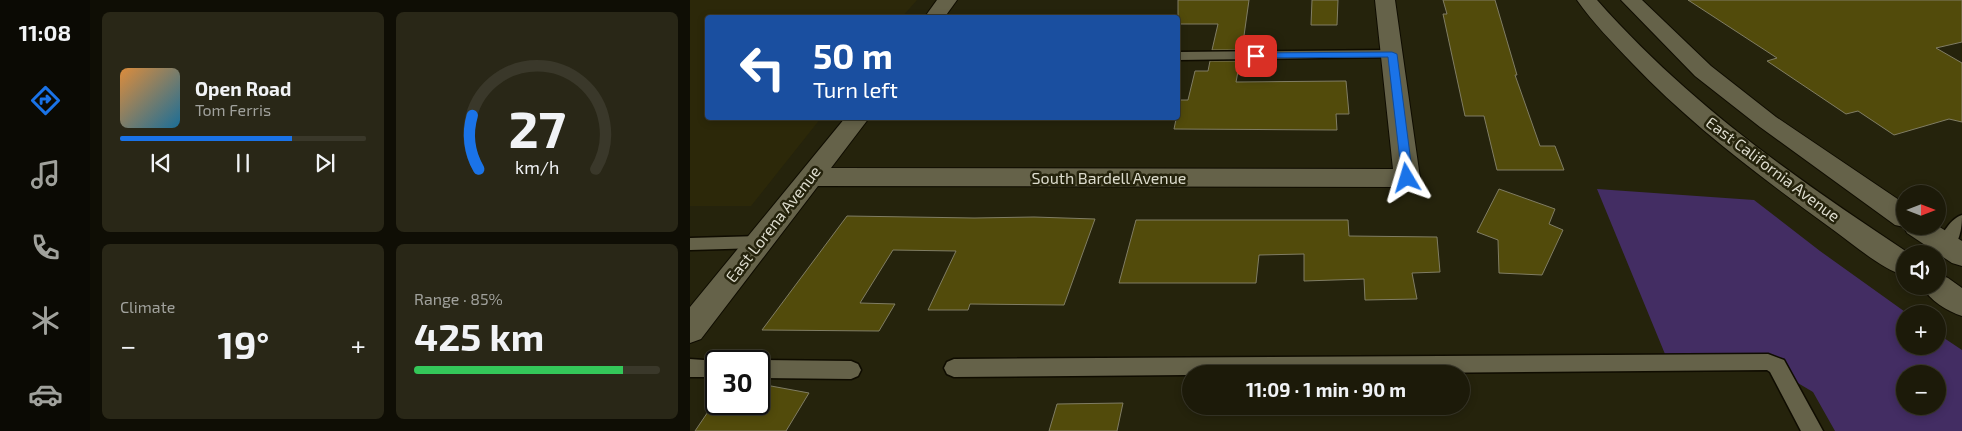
<!DOCTYPE html>
<html lang="en">
<head>
<meta charset="utf-8">
<style>
  body { margin:0; font-family:"Exo 2",sans-serif; background:#292717; color:#f1f3f6; height:100vh; display:flex; flex-direction:column; font-size:19px; white-space:nowrap }
  * { box-sizing:border-box; margin:0 }
  p { font-size:16px; color:#a0a19c }
  .icon { flex:none; width:28px; height:28px; fill:none; stroke:currentColor; stroke-width:2; stroke-linecap:round; stroke-linejoin:round }
  .map { position:relative; flex:1; overflow:hidden }
  .details { display:flex; flex-direction:column; gap:12px; padding:12px; background:#0f0e05; width:600px }
  .details>* { flex:none }
  .guide { position:absolute; left:15px; top:15px; width:475px; height:105px; border-radius:5px; box-shadow:0 2px 8px #0003,0 0 0 1px #3a382a; background:#1a4fa0; color:#fff; overflow:hidden }
  .needle { width:32px; rotate:90deg }
  .tools { position:absolute; left:1206px; top:185px; display:grid; gap:10px }
  .tools a { display:grid; place-items:center; width:50px; height:50px; border-radius:50%; background:#1c1a09; box-shadow:0 2px 8px #0003,0 0 0 1px #3a382a; font-size:25px }
  .speed { position:absolute; left:15px; top:350px; display:flex; gap:10px; font-size:25px; font-weight:700; text-align:center }
  .speed>* { display:grid; place-content:center; width:65px; height:65px; border-radius:50%; background:#1c1a09; box-shadow:0 2px 8px #0003,0 0 0 1px #3a382a; line-height:1 }
  .speed .limit { border:2px solid #111; border-radius:8px; background:#fff; color:#111 }
  .pin { position:absolute; display:grid; place-items:center; width:42px; height:42px; color:#fff; margin:-21px; border-radius:10px; box-shadow:0 2px 8px #0006 }
  .me { position:absolute; width:55px; margin:-28px; rotate:353deg; stroke-linejoin:round; filter:drop-shadow(0 0 4px #0008) }
  .turn { display:flex; align-items:center; gap:18px; height:105px; padding:0 25px; font-size:22px }
  .turn .icon { width:65px; height:65px; stroke-width:2.5 }
  .turn b { display:block; font-size:35px; line-height:42px }
  .big { font-size:38px; font-weight:700; line-height:1.1 }
  .details .widget { flex:1; display:flex; flex-direction:column; justify-content:center; gap:8px; min-width:0; padding:0 18px; border-radius:8px; background:#292717 }
  .details .dial { align-items:center; gap:0 }
  .dial svg { height:130px; overflow:visible; fill:none; stroke:#3a382a; stroke-width:7; stroke-linecap:round; text-anchor:middle }
  .dial text { fill:#f1f3f6; stroke:none }
  .song { display:flex; align-items:center; gap:15px }
  .cover { width:60px; height:60px; border-radius:8px; background:linear-gradient(135deg,hsl(30 70% 55%),hsl(200 70% 35%)) }
  .played { height:5px; border-radius:2px; background:linear-gradient(90deg,#1a73e8 70%,#3a382a 70%) }
  .keys { display:flex; justify-content:space-around; direction:ltr }
  .heat { display:flex; justify-content:space-between; align-items:center; font-size:28px; direction:ltr }
  .charge { height:8px; border-radius:4px; background:linear-gradient(90deg,#34c759 85%,#3a382a 0) }
  .details .tiles { flex:1; display:grid; gap:12px; grid-template-columns:repeat(2,1fr) }
  .trip { position:absolute; left:492px; top:365px; width:288px; height:50px; border-radius:25px; background:#1c1a09; box-shadow:0 2px 8px #0003,0 0 0 1px #3a382a; font-weight:700; line-height:50px; text-align:center }
  main { display:flex; flex:1; min-height:0 }
  .tabs { display:flex; flex-direction:column; width:90px; justify-content:space-around; align-items:center; background:#0b0a04; color:#a0a19c }
  .tabs .icon { width:35px; height:35px }
  .tabs .current { color:#1a73e8 }
  .tabs b { font-size:22px; color:#f1f3f6 }
  .map>svg:first-child { display:block }
  .built { fill:#2c2809 }
  .green { fill:#432d63; fill-rule:evenodd }
  .building { fill:#524b0b; stroke:#807d64 }
  .lines { fill:none; stroke-linecap:round; stroke-linejoin:round }
  .lane-casing { stroke:#0f0c00; stroke-width:3 }
  .street-casing { stroke:#0f0c00; stroke-width:2 }
  .secondary-casing { stroke:#0f0c00; stroke-width:2 }
  .lane { fill:#656249; fill-rule:evenodd }
  .street { fill:#656249; fill-rule:evenodd }
  .secondary { fill:#656249; fill-rule:evenodd }
  .route { fill:#1a73e8; stroke:#114b97 }
  .labels { text-anchor:middle; stroke-width:5; stroke-linejoin:round; paint-order:stroke }
  .street-label { font-size:16px; fill:#dddcce; stroke:#25230c }
</style>
</head>
<body>
<main>
<nav class="tabs">
<b>11:08</b>
<svg class="icon current" aria-label="directions" viewBox="0 0 24 24"><path d="M12 3l9 9-9 9-9-9zM9 14v-3h6M13 9l2 2-2 2"/></svg>
<svg class="icon" aria-label="music" viewBox="0 0 24 24"><path d="M9 18V5l10-2v13"/><circle cx="6" cy="18" r="3"/><circle cx="16" cy="16" r="3"/></svg>
<svg class="icon" aria-label="phone" viewBox="0 0 24 24"><path d="M5 4h4l2 5-3 2q2 4 5 5l2-3 5 2v4C11 20 4 13 5 4z"/></svg>
<svg class="icon" aria-label="climate" viewBox="0 0 24 24"><path d="M12 3v18M4 7l16 10M4 17L20 7"/></svg>
<svg class="icon" aria-label="car" viewBox="0 0 24 24"><path d="M5 17H2v-5l4-1 3-4h7l3 4 3 1v5h-3M9 17h6M6 11h13"/><circle cx="7" cy="17" r="2"/><circle cx="17" cy="17" r="2"/></svg>
</nav>
<section class="details">
<div class="tiles">
<div class="widget">
<div class="song"><i class="cover"></i><div><b>Open Road</b><p>Tom Ferris</p></div></div>
<div class="played"></div>
<div class="keys"><svg class="icon" aria-label="previous" viewBox="0 0 24 24"><path d="M18 5L8 12l10 7zM5 5v14"/></svg><svg class="icon" aria-label="pause" viewBox="0 0 24 24"><path d="M8 5v14M16 5v14"/></svg><svg class="icon" aria-label="next" viewBox="0 0 24 24"><path d="M6 5l10 7-10 7zM19 5v14"/></svg></div>
</div>
<div class="widget dial"><svg viewBox="0 0 100 80">
<path d="M14 69A42 42 0 1 1 86 69"/>
<path d="M14 69A42 42 0 0 1 10 36" stroke="#1a73e8"/>
<text x="50" y="56" font-size="32" font-weight="700">27</text>
<text x="50" y="72" font-size="11">km/h</text>
</svg></div>
<div class="widget"><p>Climate</p>
<div class="heat"><a>−</a><b class="big">19°</b><a>+</a></div>
</div>
<div class="widget"><p>Range · 85%</p><b class="big">425 km</b><div class="charge"></div></div>
</div>
</section>
<div class="map">
<svg width="1272" height="431" viewBox="0 0 1272 431">
  <rect width="100%" height="100%" fill="#25230c"/>
  <polygon class="built" points="0,0 227,0 212,17 18,18 18,118 131,118 61,206 0,206"/>
  <path class="green" d="M907,189L1064,200L1130,251L1218,314H1215V346H1248V334L1272,350V431H1145L1123,392L1057,353L975,354ZM1215,374H1248V406H1215Z"/>
  <g class="building">
    <polygon points="488,0 559,0 552,50 522,50 528,24 488,24"/>
    <polygon points="622,0 648,0 647,25 621,25"/>
    <polygon points="753,0 805,0 827,75 825,75 850,146 865,146 874,170 807,170 794,116 775,116 753,14 757,14"/>
    <polygon points="998,0 1272,0 1272,42 1246,48 1272,63 1272,122 1259,119 1204,135 1168,111 1156,114 1077,61 1087,58"/>
    <polygon points="520,61 550,61 546,82 656,81 659,114 646,114 647,130 484,129 490,100 498,100 505,71 518,71"/>
    <polygon points="809,189 865,209 859,224 873,230 852,275 809,273 808,240 787,232"/>
    <polygon points="157,216 284,218 344,217 405,219 374,305 280,304 278,310 238,310 266,251 203,250 170,303 205,304 189,331 72,330"/>
    <polygon points="446,220 658,220 659,236 747,237 750,272 722,273 727,299 675,300 674,279 614,281 614,254 569,255 566,283 429,283"/>
    <polygon points="81,386 119,393 96,431 5,431 26,400 26,404 69,404 69,387"/>
    <polygon points="433,403 427,431 359,431 367,404"/>
  </g>
  <g class="lines">
    <defs>
      <g id="lane">
        <polygon points="702,50 706,51 708,54 706,57 488,60 488,52"/>
        <path d="M1272,215C1272,229 1269,255 1249,248L1247,244C1252,234 1261,218 1272,215Z"/>
        <polygon points="70,236 76,238 78,242 76,246 70,248 0,250 0,238"/>
        <polygon points="1078,354 1094,360 1133,431 1111,431 1080,372 1077,370 264,377 257,374 254,368 257,362 264,359"/>
        <polygon points="0,359 28,361 26,361 26,377 0,377"/>
        <polygon points="69,360 161,361 168,364 171,370 168,376 161,379 69,378 69,361 67,361"/>
      </g>
      <g id="street">
        <polygon points="247,0 267,0 254,18 234,18"/>
        <polygon points="685,0 705,0 730,178 726,184 717,187 128,186 11,339 0,343 0,307 155,118 179,118 141,168 703,169"/>
      </g>
      <g id="secondary">
        <path d="M887,0H907C1000,105 1104,177 1220,254H1215V276C1190,268 1163,244 1142,229C1072,178 1002,126 942,63C923,43 903,23 887,0Z"/>
        <polygon points="931,0 952,0 1021,66 1086,117 1215,204 1215,226 1248,226 1272,241 1272,266 1262,263 1217,233 1214,227 1205,225 1070,127 1005,76"/>
        <path d="M1248,274L1258,278L1272,288V316C1257,311 1240,301 1232,286H1248Z"/>
      </g>
    </defs>
    <use href="#lane" class="lane-casing"/>
    <use href="#street" class="street-casing"/>
    <use href="#secondary" class="secondary-casing"/>
    <use href="#lane" class="lane"/>
    <use href="#street" class="street"/>
    <use href="#secondary" class="secondary"/>
  </g>
  <polygon class="route" points="702,52 707,54 723,178 717,181 712,178 698,57 566,58 561,56 566,53"/>
  <g class="labels">
    <g class="street-label">
      <text transform="translate(1083 169) rotate(37)" y="6">East California Avenue</text>
      <text x="419" y="184">South Bardell Avenue</text>
      <text transform="translate(83 224) rotate(-52)" y="6">East Lorena Avenue</text>
    </g>
  </g>
</svg>
<div class="tools">
<a><svg class="needle" viewBox="-14 -14 28 28"><path d="M0-13l5 13h-10z" fill="#e53935"/><path d="M0 13l5-13h-10z" fill="#a0a19c"/></svg></a>
<a><svg class="icon" aria-label="sound" viewBox="0 0 24 24"><path d="M4 9h4l5-4v14l-5-4H4zM17 9q2 3 0 6"/></svg></a>
<a>+</a>
<a>−</a>
</div>
<div class="speed"><div class="limit">30</div></div>
<div class="pin" style="left:566px;top:56px;background:#d93025"><svg class="icon" aria-label="arrive" viewBox="0 0 24 24"><path d="M6 21V4h12l-3 4 3 4H6"/></svg></div>
<svg class="me" style="left:717px;top:178px" viewBox="-20 -20 40 40"><path d="M0-17L14 15 0 8-14 15z" fill="#1a73e8" stroke="#fff" stroke-width="4"/></svg>
<div class="trip">11:09 · 1 min · 90 m</div>
<div class="guide">
<div class="turn"><svg class="icon" aria-label="left" viewBox="0 0 24 24"><path d="M17 20v-9H6M10 6l-5 5 5 5"/></svg><div><b>50 m</b>Turn left</div></div>
</div>
</div>
</main>
</body>
</html>
